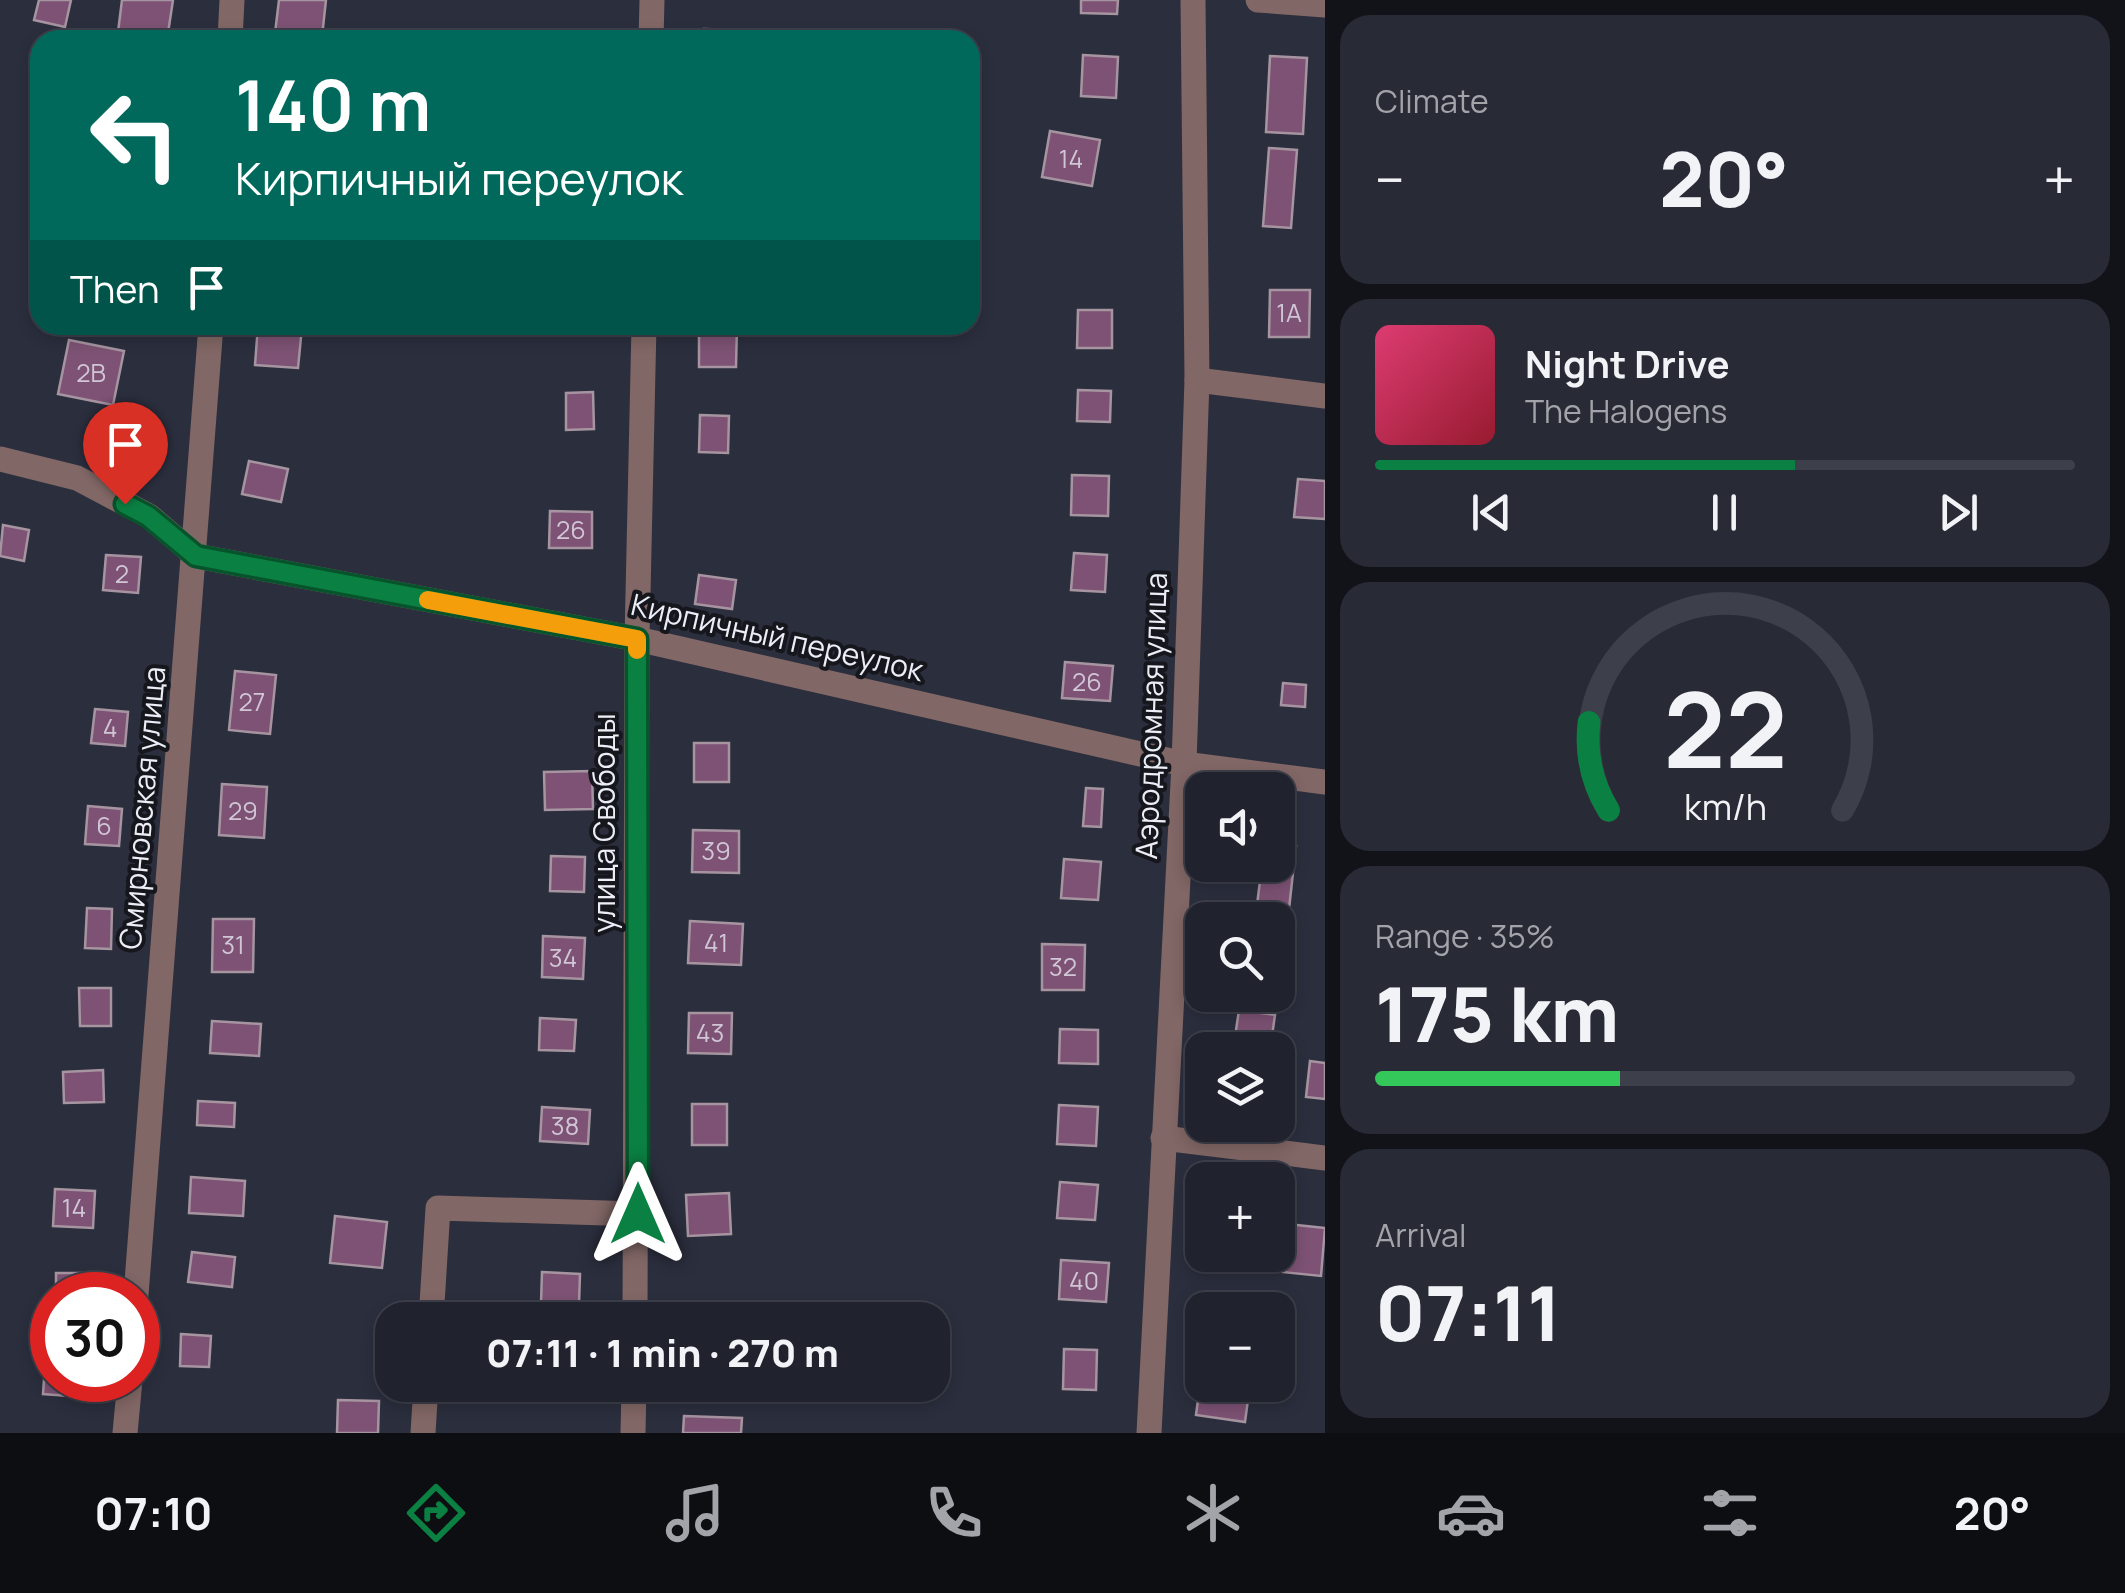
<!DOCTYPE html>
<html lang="en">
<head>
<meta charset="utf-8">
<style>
  body { margin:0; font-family:Manrope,sans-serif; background:#282a36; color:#f1f3f6; height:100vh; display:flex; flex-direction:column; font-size:38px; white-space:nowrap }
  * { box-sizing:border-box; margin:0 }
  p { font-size:32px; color:#a2a4aa }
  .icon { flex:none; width:55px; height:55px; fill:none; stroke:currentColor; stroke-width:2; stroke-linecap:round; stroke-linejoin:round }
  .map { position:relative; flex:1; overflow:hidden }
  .drawer { display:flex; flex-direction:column; gap:15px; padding:15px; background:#121319; width:800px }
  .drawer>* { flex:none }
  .top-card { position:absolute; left:30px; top:30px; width:950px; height:305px; border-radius:30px; box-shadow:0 5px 15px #0003,0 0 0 2px #3d3f4a; background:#00695c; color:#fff; overflow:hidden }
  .tools { position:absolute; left:1185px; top:772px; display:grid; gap:20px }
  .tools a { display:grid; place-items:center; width:110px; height:110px; border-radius:20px; background:#20222e; box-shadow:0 5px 15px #0003,0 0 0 2px #3d3f4a; font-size:50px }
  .speed { position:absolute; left:30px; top:1272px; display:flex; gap:20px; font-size:50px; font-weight:700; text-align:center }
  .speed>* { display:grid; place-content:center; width:130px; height:130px; border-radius:50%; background:#20222e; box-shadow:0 5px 15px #0003,0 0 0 2px #3d3f4a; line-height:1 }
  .speed .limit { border:15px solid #d22; background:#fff; color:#111 }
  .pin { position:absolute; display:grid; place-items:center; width:85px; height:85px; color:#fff; margin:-102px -42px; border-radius:50% 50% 50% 0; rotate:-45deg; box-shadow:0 0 10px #0007 }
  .pin .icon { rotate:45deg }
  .me { position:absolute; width:110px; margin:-55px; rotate:0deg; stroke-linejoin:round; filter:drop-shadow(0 0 8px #0008) }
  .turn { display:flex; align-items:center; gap:35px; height:210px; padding:0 40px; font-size:45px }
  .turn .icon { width:130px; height:130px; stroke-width:2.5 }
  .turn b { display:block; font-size:70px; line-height:85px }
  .then { display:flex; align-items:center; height:95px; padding:0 40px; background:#0003; gap:20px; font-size:38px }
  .big { font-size:75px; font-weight:800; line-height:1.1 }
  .drawer .card { flex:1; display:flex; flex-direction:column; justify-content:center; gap:15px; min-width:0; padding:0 35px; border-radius:30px; background:#282a36 }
  .drawer .dial { align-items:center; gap:0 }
  .dial svg { height:260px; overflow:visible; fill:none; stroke:#3d3f4a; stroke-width:7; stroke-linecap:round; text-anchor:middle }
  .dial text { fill:#f1f3f6; stroke:none }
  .song { display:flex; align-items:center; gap:30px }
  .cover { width:120px; height:120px; border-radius:15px; background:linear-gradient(135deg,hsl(340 70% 55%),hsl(350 70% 35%)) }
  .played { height:10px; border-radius:5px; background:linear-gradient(90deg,#0b8043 60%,#3d3f4a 60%) }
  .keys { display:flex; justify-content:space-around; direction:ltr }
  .heat { display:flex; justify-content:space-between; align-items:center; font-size:55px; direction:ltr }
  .charge { height:15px; border-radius:8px; background:linear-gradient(90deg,#34c759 35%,#3d3f4a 0) }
  .trip { position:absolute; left:375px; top:1302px; width:575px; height:100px; border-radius:30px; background:#20222e; box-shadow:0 5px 15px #0003,0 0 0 2px #3d3f4a; font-weight:800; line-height:100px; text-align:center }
  .dock { display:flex; height:160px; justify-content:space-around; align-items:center; background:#0d0e12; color:#a2a4aa }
  .dock .icon { width:70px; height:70px }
  .dock .active { color:#0b8043 }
  .dock b { font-size:45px; color:#f1f3f6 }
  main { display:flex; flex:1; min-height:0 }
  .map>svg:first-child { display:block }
  .building { fill:#7d5274; stroke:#a694a1; stroke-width:2.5 }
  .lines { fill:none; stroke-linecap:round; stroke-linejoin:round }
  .minor { stroke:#816765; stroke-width:25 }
  .route-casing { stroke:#07532c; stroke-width:25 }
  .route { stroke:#0b8043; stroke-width:18 }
  .slow { stroke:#f59e0b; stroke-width:18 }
  .labels { text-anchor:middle; stroke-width:8; stroke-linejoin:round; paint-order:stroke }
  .number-label { font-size:25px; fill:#d0c6d6 }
  .street-label { font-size:30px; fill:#ebedf7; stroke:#15171d }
</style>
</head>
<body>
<main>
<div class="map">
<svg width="1325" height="1433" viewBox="0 0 1325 1433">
  <rect width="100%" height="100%" fill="#2b2e3d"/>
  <g class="building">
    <polygon points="39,0 71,0 65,27 34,20"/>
    <polygon points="122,0 173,0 167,40 117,40"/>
    <polygon points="279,0 326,0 322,37 275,33"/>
    <polygon points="1081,0 1118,0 1117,14 1081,13"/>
    <polygon points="704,29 739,30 739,40 704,40"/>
    <polygon points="1083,55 1118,57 1116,98 1081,96"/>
    <polygon points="1270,56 1307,58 1303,134 1266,132"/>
    <polygon points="1050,131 1100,140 1092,186 1042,177"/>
    <polygon points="1269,148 1297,150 1291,228 1263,226"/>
    <polygon points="1270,290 1310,290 1309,337 1269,337"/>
    <polygon points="1078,310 1112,310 1112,348 1077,348"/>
    <polygon points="258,325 302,327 298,368 255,365"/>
    <polygon points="561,325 597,325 597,332 561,333"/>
    <polygon points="699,325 737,325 736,367 699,367"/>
    <polygon points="69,340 124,351 113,405 58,394"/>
    <polygon points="1078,390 1111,391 1110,422 1077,421"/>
    <polygon points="593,392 594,429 566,430 566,393"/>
    <polygon points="700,415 729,416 728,453 699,452"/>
    <polygon points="111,432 146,439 141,464 106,457"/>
    <polygon points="249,461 288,469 281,502 242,494"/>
    <polygon points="1072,475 1109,476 1108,516 1071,515"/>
    <polygon points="1298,479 1325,481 1325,519 1294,517"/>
    <polygon points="550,511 592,512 592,548 549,548"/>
    <polygon points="3,525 29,530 24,561 0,556"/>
    <polygon points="1074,553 1107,555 1105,592 1071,590"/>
    <polygon points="106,555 141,557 138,593 103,590"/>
    <polygon points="699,575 736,580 732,609 695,604"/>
    <polygon points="1065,662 1113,666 1110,701 1062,698"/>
    <polygon points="235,671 276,675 270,734 229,730"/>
    <polygon points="1283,683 1306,685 1305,707 1281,705"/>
    <polygon points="95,709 128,712 125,746 91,743"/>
    <rect x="694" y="743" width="35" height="39"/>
    <polygon points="592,771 593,809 545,810 544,772"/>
    <polygon points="222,784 267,787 264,838 219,835"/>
    <polygon points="1086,788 1103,789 1101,827 1083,826"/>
    <polygon points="88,806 122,809 119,846 85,844"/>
    <polygon points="693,830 739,831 739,873 692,872"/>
    <polygon points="1278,844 1296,846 1289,909 1257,905 1262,865 1278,865"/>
    <polygon points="551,856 585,857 584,892 550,891"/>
    <polygon points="1064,859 1101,862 1098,900 1061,898"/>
    <polygon points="87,908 112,909 111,949 85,948"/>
    <polygon points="213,919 254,919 253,972 212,972"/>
    <polygon points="690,921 743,924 741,965 688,963"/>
    <polygon points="543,936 585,938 583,979 542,977"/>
    <polygon points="1042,944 1085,945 1084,990 1042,990"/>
    <polygon points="79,988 111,988 111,1026 80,1026"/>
    <polygon points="1239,1010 1275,1015 1270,1050 1233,1050"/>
    <polygon points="689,1013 732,1013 731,1054 688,1053"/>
    <polygon points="540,1018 576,1020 574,1051 539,1050"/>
    <polygon points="212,1021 261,1024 259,1056 210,1053"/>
    <polygon points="1060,1029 1098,1030 1098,1064 1059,1063"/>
    <polygon points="1310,1061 1325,1063 1325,1099 1306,1097"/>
    <polygon points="103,1070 104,1102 64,1103 63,1072"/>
    <polygon points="198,1101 235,1103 234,1127 197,1125"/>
    <rect x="692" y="1104" width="35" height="41"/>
    <polygon points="1059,1105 1098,1107 1096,1146 1057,1144"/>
    <polygon points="542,1107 590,1110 588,1144 540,1141"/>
    <polygon points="191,1177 245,1181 243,1216 189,1213"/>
    <polygon points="1060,1182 1098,1185 1095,1220 1057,1218"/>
    <polygon points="55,1189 95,1191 93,1228 53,1226"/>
    <polygon points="729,1193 731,1234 688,1236 686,1195"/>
    <polygon points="335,1216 387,1222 382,1268 330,1263"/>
    <polygon points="1278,1223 1325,1228 1321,1276 1272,1271"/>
    <polygon points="192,1252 235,1257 232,1287 188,1282"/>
    <polygon points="1061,1260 1109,1263 1106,1302 1059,1299"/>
    <polygon points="542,1272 580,1274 579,1305 541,1303"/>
    <polygon points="56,1273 88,1273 87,1295 56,1295"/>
    <polygon points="181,1334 211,1336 209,1367 180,1366"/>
    <polygon points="1064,1349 1097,1350 1096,1390 1063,1389"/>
    <polygon points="46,1351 52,1351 52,1380 83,1380 82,1397 43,1394"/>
    <polygon points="1202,1370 1202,1385 1250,1385 1245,1422 1196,1415"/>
    <polygon points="338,1400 379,1401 378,1433 337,1433"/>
    <polygon points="684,1416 742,1418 741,1433 683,1433"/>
  </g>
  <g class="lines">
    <g class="minor">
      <polyline points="1258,0 1325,5"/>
      <polyline points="230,40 232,0"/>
      <polyline points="651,40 652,0"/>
      <polyline points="1197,380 1325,396"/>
      <polyline points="0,459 77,478 149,516 196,556 637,639 1184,764 1325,782"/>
      <polyline points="1163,1138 1325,1158"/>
      <polyline points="136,1295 211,325"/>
      <polyline points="431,1320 438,1208 638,1214"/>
      <polyline points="635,1320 637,639 644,325"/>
      <polyline points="125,1433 130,1380"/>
      <polyline points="423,1433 426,1385"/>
      <polyline points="633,1433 634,1385"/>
      <polyline points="1149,1433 1184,764 1197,380 1193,0"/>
    </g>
  </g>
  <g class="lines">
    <defs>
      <polyline id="route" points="125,504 148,516 196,556 637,639 638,1214"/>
    </defs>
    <use href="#route" class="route-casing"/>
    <use href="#route" class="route"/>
    <polyline class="slow" points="428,600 637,639 637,650"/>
  </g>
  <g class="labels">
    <g class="number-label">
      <text x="1071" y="168">14</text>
      <text x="1289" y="322">1А</text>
      <text x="91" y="382">2В</text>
      <text x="571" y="539">26</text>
      <text x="122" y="583">2</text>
      <text x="1087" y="691">26</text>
      <text x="252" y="711">27</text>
      <text x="110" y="737">4</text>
      <text x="243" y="820">29</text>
      <text x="104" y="835">6</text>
      <text x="716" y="860">39</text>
      <text x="716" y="952">41</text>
      <text x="233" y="954">31</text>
      <text x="563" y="967">34</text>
      <text x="1063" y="976">32</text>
      <text x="710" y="1042">43</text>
      <text x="565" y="1135">38</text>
      <text x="74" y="1217">14</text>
      <text x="1084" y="1290">40</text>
    </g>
    <g class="street-label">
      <text transform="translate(777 638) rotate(13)" y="10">Кирпичный переулок</text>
      <text transform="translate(1152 716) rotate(-88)" y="10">Аэродромная улица</text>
      <text transform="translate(143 808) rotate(-85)" y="10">Смирновская улица</text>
      <text transform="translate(605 823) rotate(-90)" y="10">улица Свободы</text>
    </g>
  </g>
</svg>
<div class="tools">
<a><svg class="icon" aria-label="sound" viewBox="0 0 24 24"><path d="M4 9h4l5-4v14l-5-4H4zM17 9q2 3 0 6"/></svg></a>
<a><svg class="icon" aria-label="search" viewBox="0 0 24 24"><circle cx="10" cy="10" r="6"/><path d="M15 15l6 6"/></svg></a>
<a><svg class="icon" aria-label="layers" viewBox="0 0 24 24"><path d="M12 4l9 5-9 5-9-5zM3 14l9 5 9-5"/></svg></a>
<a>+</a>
<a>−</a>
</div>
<div class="speed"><div class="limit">30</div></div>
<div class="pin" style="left:125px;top:504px;background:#d93025"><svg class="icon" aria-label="arrive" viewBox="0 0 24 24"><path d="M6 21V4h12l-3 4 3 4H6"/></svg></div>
<svg class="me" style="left:638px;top:1214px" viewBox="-20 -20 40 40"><path d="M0-17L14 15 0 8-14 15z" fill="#0b8043" stroke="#fff" stroke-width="4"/></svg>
<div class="trip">07:11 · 1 min · 270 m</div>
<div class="top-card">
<div class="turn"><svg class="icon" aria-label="left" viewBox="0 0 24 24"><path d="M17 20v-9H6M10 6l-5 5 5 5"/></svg><div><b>140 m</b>Кирпичный переулок</div></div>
<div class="then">Then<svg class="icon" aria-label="arrive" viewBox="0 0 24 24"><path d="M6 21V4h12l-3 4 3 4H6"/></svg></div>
</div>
</div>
<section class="drawer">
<div class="card"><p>Climate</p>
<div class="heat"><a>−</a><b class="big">20°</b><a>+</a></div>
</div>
<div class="card">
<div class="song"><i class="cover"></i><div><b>Night Drive</b><p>The Halogens</p></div></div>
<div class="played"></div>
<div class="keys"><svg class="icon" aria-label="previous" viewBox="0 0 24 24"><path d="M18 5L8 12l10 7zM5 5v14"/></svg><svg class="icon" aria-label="pause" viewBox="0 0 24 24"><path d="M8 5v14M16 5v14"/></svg><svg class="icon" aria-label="next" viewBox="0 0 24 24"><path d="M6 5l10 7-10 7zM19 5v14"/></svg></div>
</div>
<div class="card dial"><svg viewBox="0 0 100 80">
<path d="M14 69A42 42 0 1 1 86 69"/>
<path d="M14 69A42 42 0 0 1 8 42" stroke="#0b8043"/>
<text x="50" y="56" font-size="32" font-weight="700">22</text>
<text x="50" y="72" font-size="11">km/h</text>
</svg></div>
<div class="card"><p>Range · 35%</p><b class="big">175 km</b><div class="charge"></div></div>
<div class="card"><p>Arrival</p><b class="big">07:11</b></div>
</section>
</main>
<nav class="dock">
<b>07:10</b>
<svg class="icon active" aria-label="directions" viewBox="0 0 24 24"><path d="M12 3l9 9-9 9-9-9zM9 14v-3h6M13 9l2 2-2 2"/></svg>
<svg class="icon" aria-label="music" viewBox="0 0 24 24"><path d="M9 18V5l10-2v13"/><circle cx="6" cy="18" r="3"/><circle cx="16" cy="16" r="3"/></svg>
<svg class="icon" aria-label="phone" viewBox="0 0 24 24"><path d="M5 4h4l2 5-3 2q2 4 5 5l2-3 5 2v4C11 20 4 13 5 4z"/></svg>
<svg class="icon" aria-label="climate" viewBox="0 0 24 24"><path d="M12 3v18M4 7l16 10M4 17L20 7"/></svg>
<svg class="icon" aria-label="car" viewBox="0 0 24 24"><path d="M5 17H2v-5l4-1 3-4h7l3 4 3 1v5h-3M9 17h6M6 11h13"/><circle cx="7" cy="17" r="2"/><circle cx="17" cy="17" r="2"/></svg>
<svg class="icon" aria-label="filters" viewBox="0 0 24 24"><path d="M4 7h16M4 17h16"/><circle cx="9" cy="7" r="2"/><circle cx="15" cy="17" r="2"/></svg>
<b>20°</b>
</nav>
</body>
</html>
